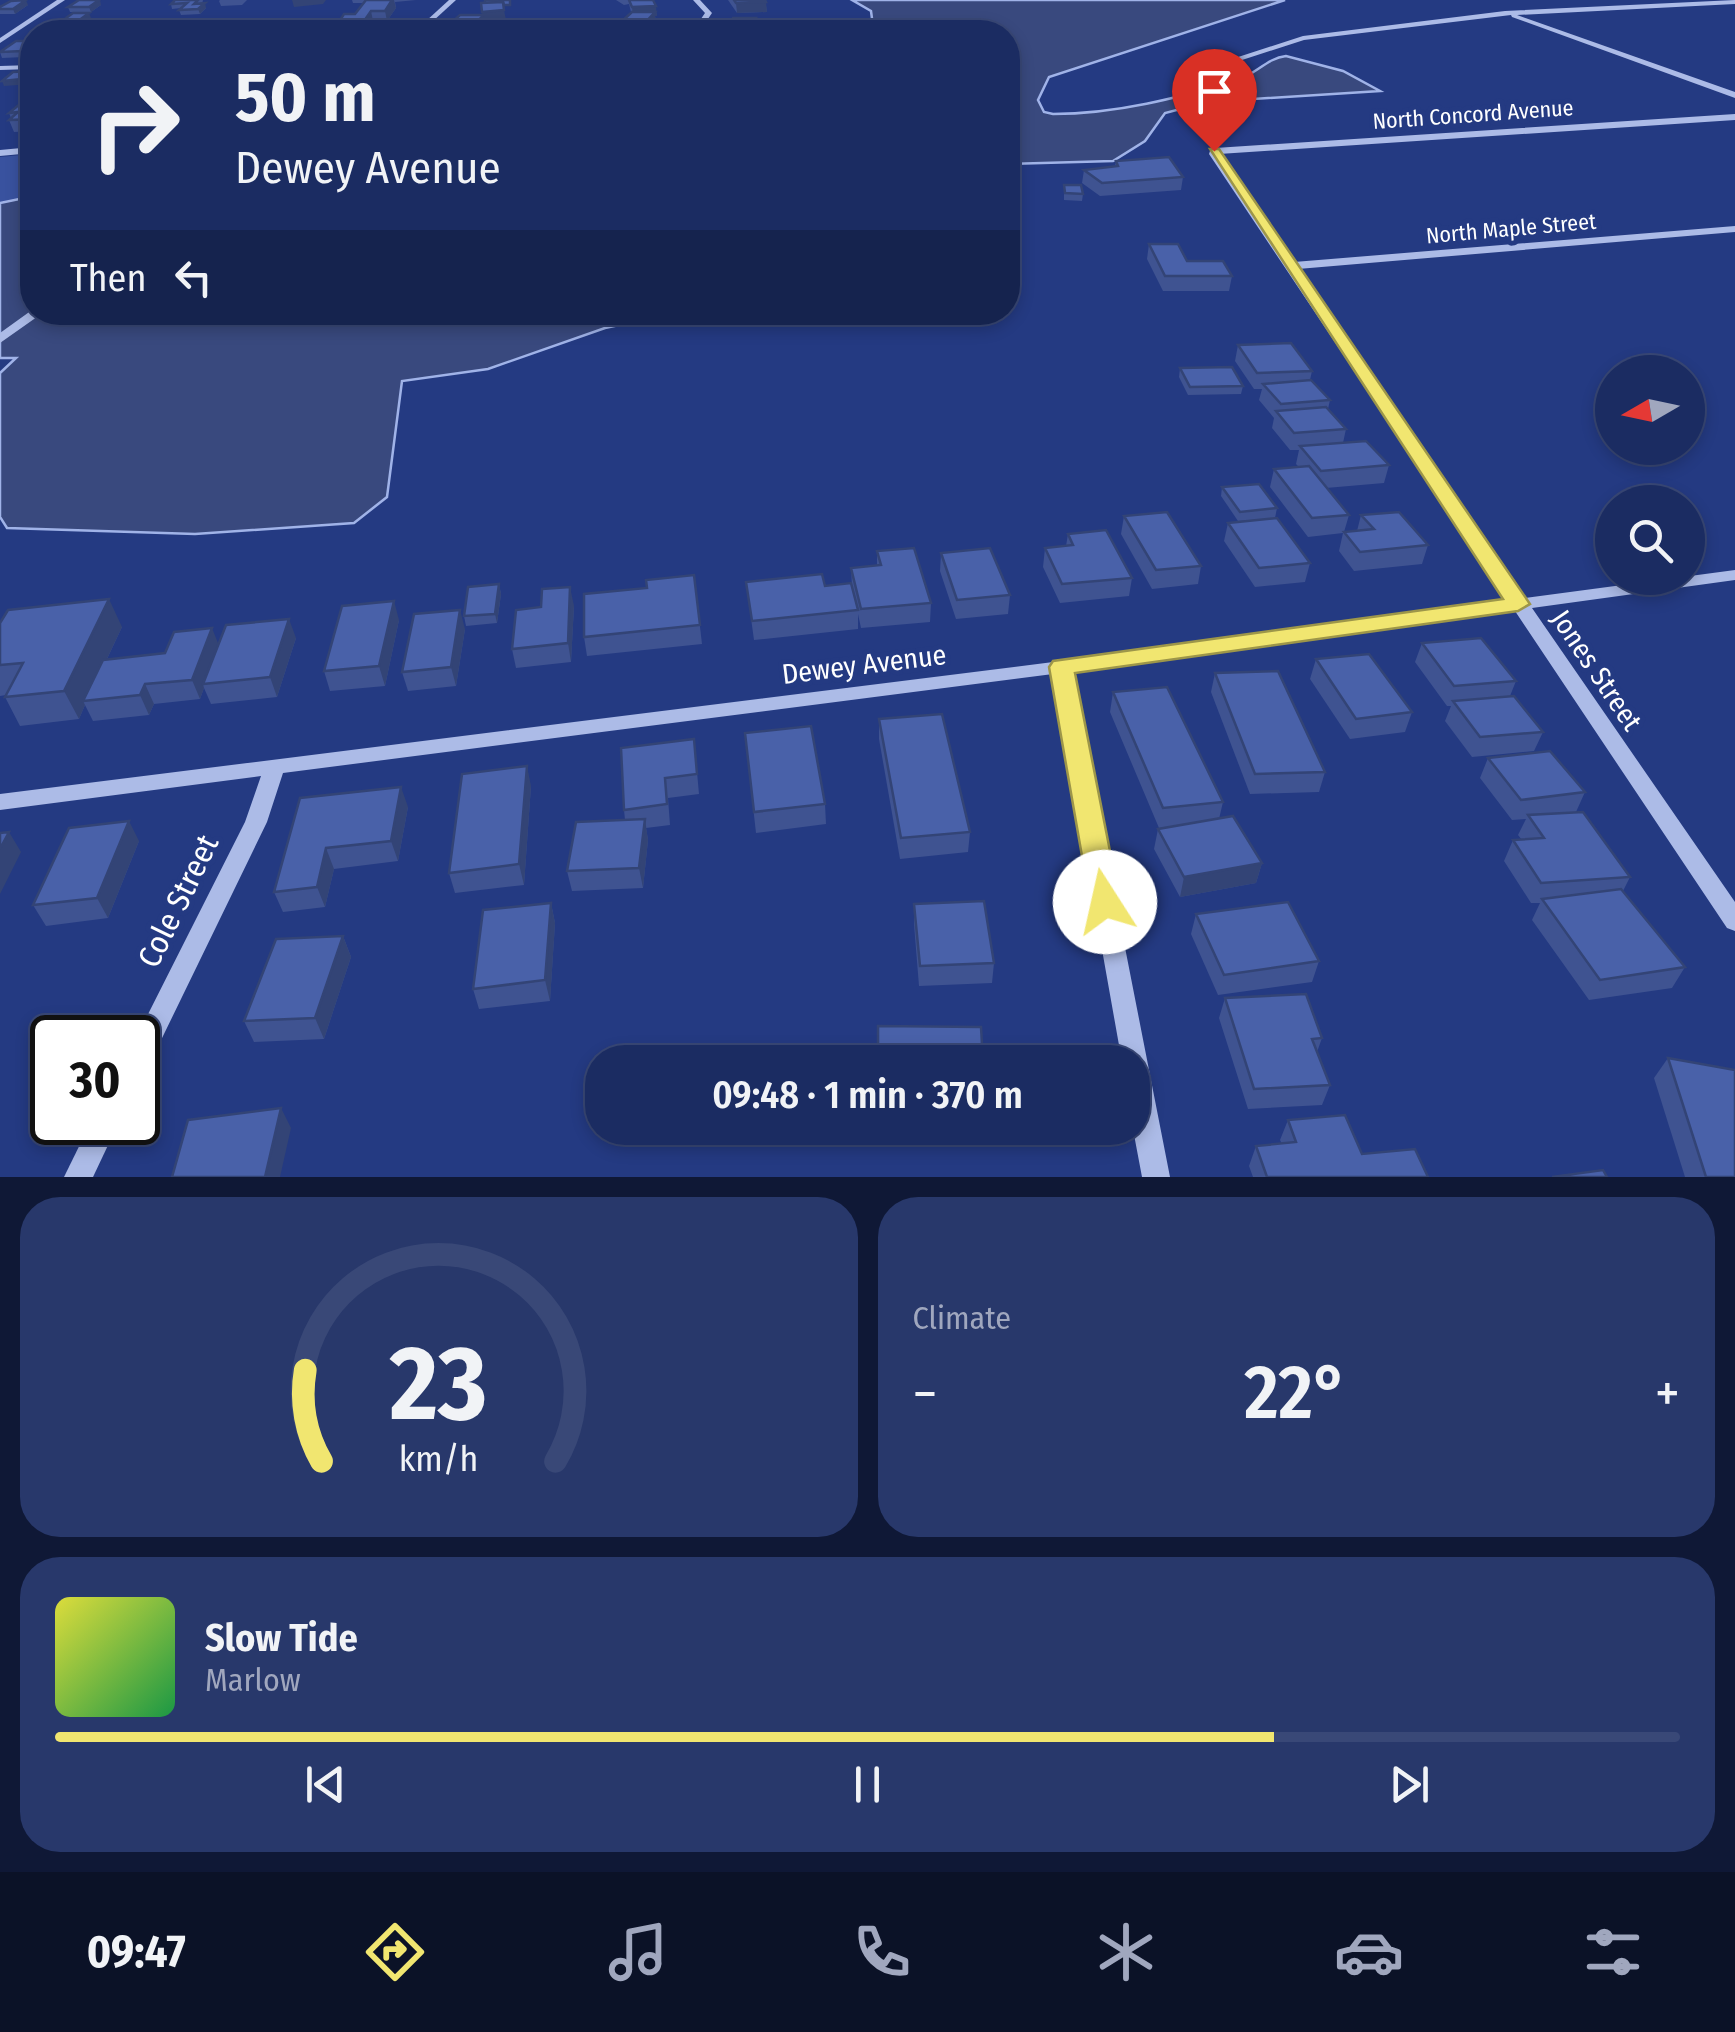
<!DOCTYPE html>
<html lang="en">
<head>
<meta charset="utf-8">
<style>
  body { margin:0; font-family:"Fira Sans Condensed",sans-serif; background:#28386b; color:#f1f3f6; height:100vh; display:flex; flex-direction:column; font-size:38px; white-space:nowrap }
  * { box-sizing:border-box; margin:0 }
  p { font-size:32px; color:#a0a7be }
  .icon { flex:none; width:55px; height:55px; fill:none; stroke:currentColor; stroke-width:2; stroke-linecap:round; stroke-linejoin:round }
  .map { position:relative; height:1177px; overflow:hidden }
  .drawer { display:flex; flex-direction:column; gap:20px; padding:20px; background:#0f1836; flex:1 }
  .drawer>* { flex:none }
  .guide { position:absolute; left:20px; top:20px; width:1000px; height:305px; border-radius:40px; box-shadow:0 5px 15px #0003,0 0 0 2px #394877; background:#1b2c62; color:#f1f3f6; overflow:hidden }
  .needle { width:65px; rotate:261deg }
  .controls { position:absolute; left:1595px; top:355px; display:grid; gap:20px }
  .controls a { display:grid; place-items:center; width:110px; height:110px; border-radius:50%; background:#1b2c62; box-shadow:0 5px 15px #0003,0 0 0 2px #394877; font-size:50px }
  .speed { position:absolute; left:30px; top:1015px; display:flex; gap:20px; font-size:50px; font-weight:700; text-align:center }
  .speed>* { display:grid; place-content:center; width:130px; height:130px; border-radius:50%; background:#1b2c62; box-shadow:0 5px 15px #0003,0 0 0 2px #394877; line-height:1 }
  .speed .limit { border:5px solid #111; border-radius:15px; background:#fff; color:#111 }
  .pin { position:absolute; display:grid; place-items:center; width:85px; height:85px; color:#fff; margin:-102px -42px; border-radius:50% 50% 50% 0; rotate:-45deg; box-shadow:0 0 10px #0007 }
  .pin .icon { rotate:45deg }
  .me { position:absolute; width:110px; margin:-55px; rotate:350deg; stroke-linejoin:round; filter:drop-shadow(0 0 8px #0008) }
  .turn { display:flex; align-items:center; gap:35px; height:210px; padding:0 50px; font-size:45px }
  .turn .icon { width:130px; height:130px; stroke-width:2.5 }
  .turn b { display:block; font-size:70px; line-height:85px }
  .then { display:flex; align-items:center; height:95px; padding:0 50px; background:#0003; gap:20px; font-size:38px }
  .big { font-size:75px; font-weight:600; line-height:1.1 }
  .drawer .card { flex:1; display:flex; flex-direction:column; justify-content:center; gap:15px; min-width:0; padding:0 35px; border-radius:40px; background:#28386b }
  .drawer .dial { align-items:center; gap:0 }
  .dial svg { height:260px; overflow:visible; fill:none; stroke:#394877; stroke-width:7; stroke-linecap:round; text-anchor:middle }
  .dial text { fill:#f1f3f6; stroke:none }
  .song { display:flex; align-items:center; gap:30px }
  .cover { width:120px; height:120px; border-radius:15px; background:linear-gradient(135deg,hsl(60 70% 55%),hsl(140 70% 35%)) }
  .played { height:10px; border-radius:5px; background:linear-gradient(90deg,#f1e670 75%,#394877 75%) }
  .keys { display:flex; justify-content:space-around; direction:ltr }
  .heat { display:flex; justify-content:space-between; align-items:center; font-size:55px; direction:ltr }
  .drawer .tiles { flex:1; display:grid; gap:20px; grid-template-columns:1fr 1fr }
  .card:last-child { grid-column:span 2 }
  .trip { position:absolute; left:585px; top:1045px; width:565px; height:100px; border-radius:40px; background:#1b2c62; box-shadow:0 5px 15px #0003,0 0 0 2px #394877; font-weight:600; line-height:100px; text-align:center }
  .tabs { display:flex; height:160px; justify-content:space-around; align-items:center; background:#0b1227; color:#a0a7be }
  .tabs .icon { width:70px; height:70px }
  .tabs .current { color:#f1e670 }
  .tabs b { font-size:45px; color:#f1f3f6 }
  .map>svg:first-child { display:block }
  .green { fill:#39529f }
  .water { fill:#39497e; stroke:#a0b3e8; stroke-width:2.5 }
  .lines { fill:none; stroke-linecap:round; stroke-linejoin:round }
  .minor { fill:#acbbe7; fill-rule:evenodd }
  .wall { fill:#3f5391 }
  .shaded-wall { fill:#334476 }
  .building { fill:#4961a9; stroke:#334476; stroke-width:2.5 }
  .route { fill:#f1e670; stroke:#9d9649; stroke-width:2.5 }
  .labels { text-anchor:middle; stroke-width:10; stroke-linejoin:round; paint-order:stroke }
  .far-street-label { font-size:22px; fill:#fff; stroke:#243a82 }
  .street-label { font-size:28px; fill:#fff; stroke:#243a82 }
  .near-street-label { font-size:32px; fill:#fff; stroke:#243a82 }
</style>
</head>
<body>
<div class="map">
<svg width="1735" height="1177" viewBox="0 0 1735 1177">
  <rect width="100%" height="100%" fill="#243a82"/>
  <polygon class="green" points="32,154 32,309 0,331 0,157"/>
  <g class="water">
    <path d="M852,0H1285L1049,77L1038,100L1044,112L1053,114C1116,114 1178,98 1237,80C1255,75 1267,58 1286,56L1343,71L1380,91L1207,102L1165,113L1145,141L1113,161L1008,164V32H866L873,26L871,11Z"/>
    <polygon points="29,197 32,197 32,312 676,313 605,328 488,369 402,381 387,497 354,523 195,534 7,528 0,517 0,373 16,358 0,358 0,203"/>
  </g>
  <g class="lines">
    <g class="minor">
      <polygon points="57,0 65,0 0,43 0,38"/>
      <polygon points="449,0 456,0 421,32 414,32"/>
      <polygon points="693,0 700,0 712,13 699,32 692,32 705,13"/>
      <polygon points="1735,0 1735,4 1517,15 1735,92 1735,98 1512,17 1511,15 1304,40 1199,74 1192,72 1303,36 1505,11"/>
      <polygon points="32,65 32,69 0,70 0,66"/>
      <polygon points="1735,114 1735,120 1219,154 1294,262 1735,226 1735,232 1298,269 1525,598 1735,570 1735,580 1532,608 1735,902 1735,931 1727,928 1515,611 1071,672 1170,1177 1142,1177 1132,1124 1132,1062 1122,1062 1053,674 283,773 267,822 147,1069 138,1073 136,1038 245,822 261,776 0,810 0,794 1061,661 1508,601 1209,154 1210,151 1215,148"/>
      <polygon points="32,147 32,153 0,156 0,150"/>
      <polygon points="32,310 32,312 44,312 0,343 0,333"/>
      <polygon points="91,1122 119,1122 93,1177 64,1177"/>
    </g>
  </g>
  <g class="wall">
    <polygon points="175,0 203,0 202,4 206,8 200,14 181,15 179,10 181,8 172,9 171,4"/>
    <polygon points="220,0 247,0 242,5 221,6 219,1"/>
    <polygon points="352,0 416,0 395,2 396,8 387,21 373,21 366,32 338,32 337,25 355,14 363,3 353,3"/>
    <polygon points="616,0 653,0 657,16 655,16 656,22 646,32 620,32 619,24 631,12 629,4 624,5"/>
    <polygon points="728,0 765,0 767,12 737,13"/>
    <polygon points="28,5 15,14 0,14 0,7"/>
    <polygon points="101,5 91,12 70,12 68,7"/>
    <polygon points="91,18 80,26 64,27 62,21"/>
    <polygon points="757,28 754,32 726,32 726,30"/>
    <polygon points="32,41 32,51 25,57 2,58 0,52"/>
    <polygon points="32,103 32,131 14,132 9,120 11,118 9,113"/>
    <polygon points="1116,161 1183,177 1181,190 1100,196 1082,183 1084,170 1115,166"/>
    <polygon points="1064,185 1083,194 1082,201 1064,200"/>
    <polygon points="1149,244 1187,261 1232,276 1229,291 1163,291 1147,259"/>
    <polygon points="1238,345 1312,371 1310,380 1330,400 1328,409 1346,429 1343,443 1389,465 1384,483 1326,488 1349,515 1344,532 1357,531 1361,515 1428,545 1422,564 1354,571 1339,551 1343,533 1308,537 1270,487 1274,469 1299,467 1296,464 1299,450 1290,450 1272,428 1274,418 1259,400 1262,389 1254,389 1235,361"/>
    <polygon points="1180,368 1243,386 1241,394 1188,395 1179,377"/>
    <polygon points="1222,487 1277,508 1275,518 1238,521 1221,496"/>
    <polygon points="1124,516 1201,566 1198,584 1152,589 1121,534"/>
    <polygon points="1228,523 1310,563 1305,582 1255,587 1224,541"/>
    <polygon points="1068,534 1132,578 1129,596 1060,603 1043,567 1045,548 1066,546"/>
    <polygon points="877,551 931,603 930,622 861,628 858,614 858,629 754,640 746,582 852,586 851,568 877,565"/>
    <polygon points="941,553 1010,595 1008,614 956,619 940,571"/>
    <polygon points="694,575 702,644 587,656 584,637"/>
    <polygon points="499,584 501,594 497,623 466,626 464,616"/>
    <polygon points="574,606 571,662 516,668 512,649"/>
    <polygon points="399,620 385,686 330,691 324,671"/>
    <polygon points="0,623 122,627 107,659 165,653 218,645 296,638 277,697 211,704 204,688 200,699 154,704 149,715 93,721 85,705 79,719 20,726 5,697 6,695 0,696"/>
    <polygon points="465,629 456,686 408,691 402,672"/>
    <polygon points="1422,643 1516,681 1510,696 1543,732 1534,751 1472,757 1445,721 1451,706 1447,706 1415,662"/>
    <polygon points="1316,659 1412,712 1405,732 1350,739 1310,679"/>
    <polygon points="1215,673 1325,772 1319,792 1250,794 1211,692"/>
    <polygon points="1113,692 1223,802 1219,819 1262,863 1256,883 1180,897 1154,849 1158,829 1172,827 1159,828 1110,712"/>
    <polygon points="879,719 970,832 968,852 900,859 879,739"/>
    <polygon points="694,739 699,794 668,798 670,825 646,828 648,840 643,888 572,891 567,871 625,820 624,810"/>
    <polygon points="747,753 825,804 826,824 756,833"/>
    <polygon points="1488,758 1585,792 1576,812 1630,877 1623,891 1685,967 1672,988 1589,1000 1532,920 1540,903 1531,903 1504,861 1513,840 1522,840 1518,835 1526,819 1512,820 1480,778"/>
    <polygon points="531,786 524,885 455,893 449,873"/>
    <polygon points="300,798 408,807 398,861 334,869 325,907 283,912 274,892"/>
    <polygon points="139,841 108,918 46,926 33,905"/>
    <polygon points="551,903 555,923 550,1001 479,1009 473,989"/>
    <polygon points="914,904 994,963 992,983 919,986 914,924"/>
    <polygon points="1196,914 1319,961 1312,982 1218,995 1191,934"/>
    <polygon points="343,936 351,957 324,1039 254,1042 244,1021"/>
    <polygon points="1225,998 1322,1038 1317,1052 1330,1085 1322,1105 1248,1109 1219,1018"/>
    <polygon points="1668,1058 1735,1177 1685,1177 1654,1078"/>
    <polygon points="1288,1120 1362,1154 1428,1177 1253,1177 1249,1166 1256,1146 1282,1144 1280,1140"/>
    <polygon points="767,1128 807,1128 776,1144"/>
    <polygon points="878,1128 986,1128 985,1141 878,1140"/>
  </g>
  <g class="shaded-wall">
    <polygon points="26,0 28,5 15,14 13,9"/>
    <polygon points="100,0 101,5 91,12 89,7"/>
    <polygon points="292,0 326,0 323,4 294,7"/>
    <polygon points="392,0 394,0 396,8 387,21 385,11"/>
    <polygon points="766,2 767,12 737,13 736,3"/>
    <polygon points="205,3 206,8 200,14 198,9"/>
    <polygon points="656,6 657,16 655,16 656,22 646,32 643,32 643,25 633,17 632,7"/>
    <polygon points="504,10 506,20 485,22 485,25 478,32 466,32 482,16 482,12"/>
    <polygon points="371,11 373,21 366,32 364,32 362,24"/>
    <polygon points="89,13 91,18 80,26 78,21"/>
    <polygon points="756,18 757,28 754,32 750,32"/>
    <polygon points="32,45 32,51 25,57 23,51"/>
    <polygon points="32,78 32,84 4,86 2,81"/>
    <polygon points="499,584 501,594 497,623 495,614"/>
    <polygon points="570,587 574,606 571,662 568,643"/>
    <polygon points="109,599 122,627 87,701 83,701 85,705 79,719 64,691"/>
    <polygon points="394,601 399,620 385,686 379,666"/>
    <polygon points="460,610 465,629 456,686 451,667"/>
    <polygon points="289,619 296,638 277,697 270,677"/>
    <polygon points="212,628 220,648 203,684 204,688 200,699 192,680"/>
    <polygon points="145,684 154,704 149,715 140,695"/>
    <polygon points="527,766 531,786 524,885 519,864"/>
    <polygon points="401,787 408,807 398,861 391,841"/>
    <polygon points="645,819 648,840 643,888 639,868"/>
    <polygon points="129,821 139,841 108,918 97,898"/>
    <polygon points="9,832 21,852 0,894 0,849"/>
    <polygon points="326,848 334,869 325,907 317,887"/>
    <polygon points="1262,863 1256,883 1180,897 1184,877"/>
    <polygon points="551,903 555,923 550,1001 545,980"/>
    <polygon points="343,936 351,957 324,1039 315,1018"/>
    <polygon points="281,1108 291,1128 280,1177 265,1177"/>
    <polygon points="787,1128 807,1128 776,1144 775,1134"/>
  </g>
  <g class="building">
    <polygon points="26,0 13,9 0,9 0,7 11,1"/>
    <polygon points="79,0 99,0 89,7 68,7"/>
    <polygon points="175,0 198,0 194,4 205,3 198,9 179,10 187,3 171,4"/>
    <polygon points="366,0 392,0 385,11 371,11 362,24 337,25 344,14 355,14"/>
    <polygon points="485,0 510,0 510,5 504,5 503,2 485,3"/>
    <polygon points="629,0 653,0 656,6 632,7"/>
    <polygon points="734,0 765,0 766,2 736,3"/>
    <polygon points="503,2 504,10 482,12 481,3"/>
    <polygon points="632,12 655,12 643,25 619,24"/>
    <polygon points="73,13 89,13 78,21 62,21"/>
    <polygon points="460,15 484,15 466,32 441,32"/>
    <polygon points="733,18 756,18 750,30 726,30"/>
    <polygon points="261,27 257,32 217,32"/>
    <polygon points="16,41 32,41 32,45 23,51 0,52"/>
    <polygon points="32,71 32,78 2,81 13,72"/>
    <polygon points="32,103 32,119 9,120 18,112 9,113 20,104"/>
    <polygon points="1169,157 1183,177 1102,183 1084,170 1118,166 1116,161"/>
    <polygon points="1064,185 1081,185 1083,194 1065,193"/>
    <polygon points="1149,244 1178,244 1187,261 1223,261 1232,276 1165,276"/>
    <polygon points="1291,343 1312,371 1257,373 1238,345"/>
    <polygon points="1232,367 1243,386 1190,387 1180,368"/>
    <polygon points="1311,380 1330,400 1281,404 1263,384"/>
    <polygon points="1326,407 1346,429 1294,433 1276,411"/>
    <polygon points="1366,441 1389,465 1321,471 1300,446"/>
    <polygon points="1309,466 1349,515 1312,518 1274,469"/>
    <polygon points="1259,484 1277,508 1240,512 1222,487"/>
    <polygon points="1167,512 1201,566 1156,570 1124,516"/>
    <polygon points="1399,512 1428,545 1360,552 1344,532 1374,529 1361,515"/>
    <polygon points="1277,518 1310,563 1259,568 1228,523"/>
    <polygon points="1106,530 1132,578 1062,584 1045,548 1073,545 1068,534"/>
    <polygon points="914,548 931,603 861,609 851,568 881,565 877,551"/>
    <polygon points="990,548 1010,595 957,600 941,553"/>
    <polygon points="822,574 825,586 851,583 858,610 752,621 746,582"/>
    <polygon points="694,575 700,625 584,637 584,594 647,588 646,580"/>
    <polygon points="499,584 495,614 464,616 468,587"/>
    <polygon points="570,587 568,643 512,649 516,610 541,607 542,589"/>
    <polygon points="109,599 64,691 5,697 23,663 0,665 0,623 8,610"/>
    <polygon points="394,601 379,666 324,671 342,606"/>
    <polygon points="460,610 451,667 402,672 414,614"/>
    <polygon points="289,619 270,677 203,684 226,625"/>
    <polygon points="212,628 192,680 145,684 140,695 83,701 103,660 165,653 174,632"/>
    <polygon points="1481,638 1516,681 1454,686 1422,643"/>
    <polygon points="1369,654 1412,712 1356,719 1316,659"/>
    <polygon points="1278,671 1325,772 1255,774 1215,673"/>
    <polygon points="1167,687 1223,802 1163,808 1113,692"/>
    <polygon points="1514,696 1543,732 1480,737 1453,701"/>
    <polygon points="942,714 970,832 901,838 879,719"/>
    <polygon points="811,726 825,804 754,812 745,733"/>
    <polygon points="694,739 697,774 665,778 667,804 624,810 621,748"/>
    <polygon points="1550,751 1585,792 1521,800 1488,758"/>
    <polygon points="527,766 519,864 449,873 462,774"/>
    <polygon points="401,787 391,841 326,848 317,887 274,892 300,798"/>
    <polygon points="1583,812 1630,877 1541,883 1513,840 1544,838 1528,815"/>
    <polygon points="1233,816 1262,863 1184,877 1158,829"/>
    <polygon points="645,819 639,868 567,871 576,822"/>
    <polygon points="129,821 97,898 33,905 69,828"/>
    <polygon points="9,832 0,849 0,833"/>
    <polygon points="1621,889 1685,967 1600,980 1542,899"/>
    <polygon points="984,901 994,963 920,966 914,904"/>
    <polygon points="1288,902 1319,961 1224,975 1196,914"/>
    <polygon points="551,903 545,980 473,989 483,910"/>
    <polygon points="343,936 315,1018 244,1021 276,939"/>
    <polygon points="1306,994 1322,1038 1312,1039 1330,1085 1254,1089 1225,998"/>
    <polygon points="878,1026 981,1027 983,1062 878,1062"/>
    <polygon points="1668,1058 1735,1070 1735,1177 1706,1177"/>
    <polygon points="281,1108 265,1177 172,1177 188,1120"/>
    <polygon points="1345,1115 1362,1154 1415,1149 1428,1177 1267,1177 1256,1146 1296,1142 1288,1120"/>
    <polygon points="772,1128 787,1128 775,1134"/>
    <polygon points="1603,1170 1607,1177 1552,1177"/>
  </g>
  <polygon class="route" points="1210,149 1219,149 1530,604 1518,611 1075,673 1120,902 1115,911 1105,914 1094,911 1090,902 1049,667 1053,661 1503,599"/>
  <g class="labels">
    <g class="far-street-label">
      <text transform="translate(1473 114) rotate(-4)" y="8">North Concord Avenue</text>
      <text transform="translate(1511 228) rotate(-5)" y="8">North Maple Street</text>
    </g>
    <g class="street-label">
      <text transform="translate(864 664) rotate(-7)" y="10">Dewey Avenue</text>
      <text transform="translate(1597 670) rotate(56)" y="10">Jones Street</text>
    </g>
    <g class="near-street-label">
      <text transform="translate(178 901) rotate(-64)" y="11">Cole Street</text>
    </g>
  </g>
</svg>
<div class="controls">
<a><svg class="needle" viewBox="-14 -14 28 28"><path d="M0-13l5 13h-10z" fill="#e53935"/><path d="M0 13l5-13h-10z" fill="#a0a7be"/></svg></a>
<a><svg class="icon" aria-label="search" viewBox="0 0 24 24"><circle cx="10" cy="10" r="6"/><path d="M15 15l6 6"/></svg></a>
</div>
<div class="speed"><div class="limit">30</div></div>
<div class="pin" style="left:1214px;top:151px;background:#d93025"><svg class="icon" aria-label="arrive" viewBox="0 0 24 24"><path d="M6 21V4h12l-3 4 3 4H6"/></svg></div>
<svg class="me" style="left:1105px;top:902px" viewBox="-20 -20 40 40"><circle r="19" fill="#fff"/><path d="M0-13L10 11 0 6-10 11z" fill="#f1e670"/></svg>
<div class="trip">09:48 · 1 min · 370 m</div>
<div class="guide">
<div class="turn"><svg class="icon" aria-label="right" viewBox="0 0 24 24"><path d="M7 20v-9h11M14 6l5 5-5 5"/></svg><div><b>50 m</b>Dewey Avenue</div></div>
<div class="then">Then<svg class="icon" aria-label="left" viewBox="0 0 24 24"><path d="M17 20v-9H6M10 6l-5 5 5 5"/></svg></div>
</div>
</div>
<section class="drawer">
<div class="tiles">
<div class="card dial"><svg viewBox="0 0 100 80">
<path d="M14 69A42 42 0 1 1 86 69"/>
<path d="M14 69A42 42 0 0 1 9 41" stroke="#f1e670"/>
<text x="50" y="56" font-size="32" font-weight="700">23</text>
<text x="50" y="72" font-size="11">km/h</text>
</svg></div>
<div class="card"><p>Climate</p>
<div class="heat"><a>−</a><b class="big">22°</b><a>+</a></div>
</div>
<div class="card">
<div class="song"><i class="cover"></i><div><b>Slow Tide</b><p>Marlow</p></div></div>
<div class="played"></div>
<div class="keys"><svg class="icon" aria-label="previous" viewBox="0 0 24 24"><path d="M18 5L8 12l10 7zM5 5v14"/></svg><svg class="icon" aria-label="pause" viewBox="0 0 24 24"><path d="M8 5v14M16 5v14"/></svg><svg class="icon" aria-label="next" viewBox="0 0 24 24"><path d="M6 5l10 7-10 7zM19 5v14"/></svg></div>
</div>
</div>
</section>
<nav class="tabs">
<b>09:47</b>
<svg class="icon current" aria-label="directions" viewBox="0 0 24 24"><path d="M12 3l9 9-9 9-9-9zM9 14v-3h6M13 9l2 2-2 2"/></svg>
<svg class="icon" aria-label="music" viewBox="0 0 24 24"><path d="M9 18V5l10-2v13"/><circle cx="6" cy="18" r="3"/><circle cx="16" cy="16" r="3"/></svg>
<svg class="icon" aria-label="phone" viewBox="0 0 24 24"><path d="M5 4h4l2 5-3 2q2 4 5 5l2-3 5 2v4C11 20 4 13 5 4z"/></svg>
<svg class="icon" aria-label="climate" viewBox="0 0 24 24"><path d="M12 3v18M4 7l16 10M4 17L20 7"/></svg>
<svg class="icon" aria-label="car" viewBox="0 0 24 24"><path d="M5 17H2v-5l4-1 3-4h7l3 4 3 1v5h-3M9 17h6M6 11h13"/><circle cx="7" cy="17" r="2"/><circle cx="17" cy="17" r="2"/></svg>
<svg class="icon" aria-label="filters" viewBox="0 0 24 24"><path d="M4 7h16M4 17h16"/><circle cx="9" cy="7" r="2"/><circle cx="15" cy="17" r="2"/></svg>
</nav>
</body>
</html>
